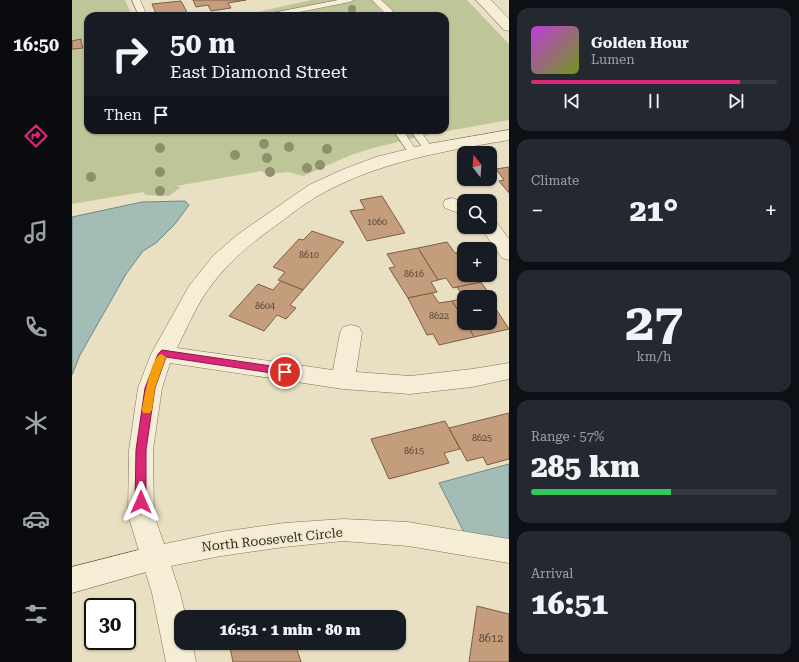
<!DOCTYPE html>
<html lang="en">
<head>
<meta charset="utf-8">
<style>
  body { margin:0; font-family:"Roboto Serif",serif; background:#242831; color:#f1f3f6; height:100vh; display:flex; flex-direction:column; font-size:15px; white-space:nowrap }
  * { box-sizing:border-box; margin:0 }
  p { font-size:13px; color:#9ea1a6 }
  .icon { flex:none; width:22px; height:22px; fill:none; stroke:currentColor; stroke-width:2; stroke-linecap:round; stroke-linejoin:round }
  .map { position:relative; flex:1; overflow:hidden }
  .side { display:flex; flex-direction:column; gap:8px; padding:8px; background:#0d0f14; width:290px }
  .side>* { flex:none }
  .hud { position:absolute; left:12px; top:12px; width:365px; height:122px; border-radius:12px; box-shadow:0 1px 3px #0004; background:#171b24; color:#f1f3f6; overflow:hidden }
  .needle { width:26px; rotate:343deg }
  .controls { position:absolute; left:385px; top:146px; display:grid; gap:8px }
  .controls a { display:grid; place-items:center; width:40px; height:40px; border-radius:8px; background:#171b24; box-shadow:0 1px 3px #0004; font-size:20px }
  .speed { position:absolute; left:12px; top:598px; display:flex; gap:8px; font-size:20px; font-weight:700; text-align:center }
  .speed>* { display:grid; place-content:center; width:52px; height:52px; border-radius:50%; background:#171b24; box-shadow:0 1px 3px #0004; line-height:1 }
  .speed .limit { border:2px solid #111; border-radius:6px; background:#fff; color:#111 }
  .pin { position:absolute; display:grid; place-items:center; width:34px; height:34px; color:#fff; margin:-17px; border:2px solid #fff; border-radius:50%; box-shadow:0 1px 4px #0007 }
  .me { position:absolute; width:44px; margin:-22px; rotate:0deg; stroke-linejoin:round; filter:drop-shadow(0 0 3px #0008) }
  .turn { display:flex; align-items:center; gap:14px; height:84px; padding:0 20px; font-size:18px }
  .turn .icon { width:52px; height:52px; stroke-width:2.5 }
  .turn b { display:block; font-size:28px; line-height:34px }
  .then { display:flex; align-items:center; height:38px; padding:0 20px; background:#0003; gap:8px; font-size:15px }
  .big { font-size:30px; font-weight:800; line-height:1.1 }
  .side .widget { flex:1; display:flex; flex-direction:column; justify-content:center; gap:6px; min-width:0; padding:0 14px; border-radius:12px; background:#242831 }
  .side .dial { align-items:center; gap:0 }
  .dial b { font-size:52px; line-height:1 }
  .song { display:flex; align-items:center; gap:12px }
  .cover { width:48px; height:48px; border-radius:6px; background:linear-gradient(135deg,hsl(290 70% 55%),hsl(80 70% 35%)) }
  .played { height:4px; border-radius:2px; background:linear-gradient(90deg,#db2777 85%,#363941 85%) }
  .keys { display:flex; justify-content:space-around; direction:ltr }
  .heat { display:flex; justify-content:space-between; align-items:center; font-size:22px; direction:ltr }
  .charge { height:6px; border-radius:3px; background:linear-gradient(90deg,#34c759 57%,#363941 0) }
  .trip { position:absolute; left:102px; top:610px; width:232px; height:40px; border-radius:12px; background:#171b24; box-shadow:0 1px 3px #0004; font-weight:800; line-height:40px; text-align:center }
  main { display:flex; flex:1; min-height:0 }
  .tab-bar { display:flex; flex-direction:column; width:72px; justify-content:space-around; align-items:center; background:#090b0e; color:#9ea1a6 }
  .tab-bar .icon { width:28px; height:28px }
  .tab-bar .current { color:#db2777 }
  .tab-bar b { font-size:18px; color:#f1f3f6 }
  .map>svg:first-child { display:block }
  .green { fill:#bec698 }
  .water { fill:#a4bcb6; stroke:#6d8983 }
  .building { fill:#c49d7c; stroke:#7e5d44 }
  .lines { fill:none; stroke-linecap:round; stroke-linejoin:round }
  .lane-casing { stroke:#81715b; stroke-width:1 }
  .street-casing { stroke:#81715b; stroke-width:1 }
  .secondary-casing { stroke:#63533f; stroke-width:1 }
  .lane { fill:#f5edd5; fill-rule:evenodd }
  .street { fill:#f5edd5; fill-rule:evenodd }
  .secondary { fill:#f5edd5; fill-rule:evenodd }
  .tree { fill:#8d8f6d }
  .route { fill:#db2777; stroke:#8e194d }
  .slow { fill:#f59e0b }
  .labels { text-anchor:middle; stroke-width:4; stroke-linejoin:round; paint-order:stroke }
  .number-label { font-size:9px; fill:#574636 }
  .near-number-label { font-size:11px; fill:#574636 }
  .near-street-label { font-size:13px; fill:#33291e; stroke:#f1ead1 }
</style>
</head>
<body>
<main>
<nav class="tab-bar">
<b>16:50</b>
<svg class="icon current" aria-label="directions" viewBox="0 0 24 24"><path d="M12 3l9 9-9 9-9-9zM9 14v-3h6M13 9l2 2-2 2"/></svg>
<svg class="icon" aria-label="music" viewBox="0 0 24 24"><path d="M9 18V5l10-2v13"/><circle cx="6" cy="18" r="3"/><circle cx="16" cy="16" r="3"/></svg>
<svg class="icon" aria-label="phone" viewBox="0 0 24 24"><path d="M5 4h4l2 5-3 2q2 4 5 5l2-3 5 2v4C11 20 4 13 5 4z"/></svg>
<svg class="icon" aria-label="climate" viewBox="0 0 24 24"><path d="M12 3v18M4 7l16 10M4 17L20 7"/></svg>
<svg class="icon" aria-label="car" viewBox="0 0 24 24"><path d="M5 17H2v-5l4-1 3-4h7l3 4 3 1v5h-3M9 17h6M6 11h13"/><circle cx="7" cy="17" r="2"/><circle cx="17" cy="17" r="2"/></svg>
<svg class="icon" aria-label="filters" viewBox="0 0 24 24"><path d="M4 7h16M4 17h16"/><circle cx="9" cy="7" r="2"/><circle cx="15" cy="17" r="2"/></svg>
</nav>
<div class="map">
<svg width="437" height="662" viewBox="0 0 437 662">
  <rect width="100%" height="100%" fill="#e9dfc3"/>
  <polygon class="green" points="0,0 53,0 60,16 16,16 16,130 373,130 373,16 168,16 239,0 395,0 437,44 437,120 359,134 301,148 279,155 231,176 216,172 195,174 189,171 104,186 109,187 97,196 74,195 71,192 0,204"/>
  <g class="water">
    <polygon points="113,201 117,205 103,224 84,243 71,251 54,274 8,355 0,375 0,217 70,202"/>
    <polygon points="437,464 437,551 398,544 367,483"/>
  </g>
  <g class="building">
    <polygon points="121,0 174,0 156,3 159,8 139,11 136,5 124,7"/>
    <polygon points="109,1 117,16 85,16 80,4"/>
    <polygon points="9,39 9,42 11,48 0,49 0,41"/>
    <polygon points="437,167 437,193 427,181 432,180 424,169"/>
    <polygon points="310,196 333,233 295,241 278,211 293,209 288,200"/>
    <polygon points="240,231 272,242 231,290 206,280 213,272 201,267 227,239 231,240"/>
    <polygon points="375,242 383,253 389,252 392,257 392,275 405,275 409,282 381,288 374,278 366,280 346,248"/>
    <polygon points="346,248 366,280 359,282 365,292 336,298 317,268 323,267 315,254"/>
    <polygon points="209,281 231,290 218,305 224,308 214,319 205,315 192,331 157,316 186,284 201,290"/>
    <polygon points="409,282 423,302 420,303 437,329 402,337 394,323 418,323 418,297 392,297 392,320 380,301 392,298 385,287"/>
    <polygon points="360,293 367,303 380,301 392,320 392,323 394,323 402,337 367,345 361,334 355,335 336,298"/>
    <polygon points="437,413 437,459 415,465 411,457 395,461 377,428"/>
    <polygon points="373,421 388,449 372,453 377,463 317,479 299,439"/>
    <polygon points="405,606 437,614 437,662 397,662"/>
    <polygon points="157,643 223,643 229,662 161,662"/>
  </g>
  <g class="lines">
    <defs>
      <g id="lane">
        <polygon points="60,0 68,0 75,16 67,16"/>
        <polygon points="266,0 282,0 278,2 207,16 191,16 195,14"/>
        <polygon points="300,0 309,0 320,10 322,16 314,16 313,13"/>
        <polygon points="321,130 331,130 346,153 344,155 338,155"/>
        <polygon points="338,130 348,130 361,149 359,151 353,151"/>
      </g>
      <g id="street">
        <polygon points="404,0 419,0 437,19 437,31 432,30"/>
        <path d="M437,130V140C373,151 310,161 251,193C234,202 218,215 202,227C175,246 151,267 133,294C122,311 114,330 105,348L261,370L268,333L271,327L279,325L287,327L290,333L284,372L338,376L400,369L437,363V379L400,387L338,394L271,389L98,363L90,388L81,450L82,515L92,544L149,532L212,523L271,519L336,522L437,539V563L336,546L271,541L212,547L149,556L99,566L108,593L114,617H109V643H120L124,662H94L80,593L56,515L57,450L66,388L79,354L117,286L141,256L165,235L237,185L272,169L304,157L356,144Z"/>
        <polygon points="380,198 392,202 392,215 373,208 371,204 373,200"/>
        <polygon points="418,221 425,223 437,239 437,260 430,258 408,227 418,227"/>
      </g>
      <polygon id="secondary" points="82,546 92,549 96,558 92,567 0,593 0,567"/>
    </defs>
    <use href="#lane" class="lane-casing"/>
    <use href="#street" class="street-casing"/>
    <use href="#secondary" class="secondary-casing"/>
    <use href="#lane" class="lane"/>
    <use href="#street" class="street"/>
    <use href="#secondary" class="secondary"/>
  </g>
  <g class="tree">
    <circle cx="280" cy="9" r="4"/>
    <circle cx="192" cy="144" r="5"/>
    <circle cx="217" cy="147" r="5"/>
    <circle cx="88" cy="148" r="5"/>
    <circle cx="255" cy="149" r="5"/>
    <circle cx="163" cy="155" r="5"/>
    <circle cx="195" cy="158" r="5"/>
    <circle cx="248" cy="165" r="5"/>
    <circle cx="235" cy="168" r="5"/>
    <circle cx="88" cy="172" r="5"/>
    <circle cx="198" cy="172" r="5"/>
    <circle cx="19" cy="177" r="5"/>
    <circle cx="88" cy="191" r="5"/>
  </g>
  <polygon class="route" points="90,350 213,368 218,372 213,375 94,357 83,388 74,450 74,502 72,505 69,506 65,505 63,502 64,450 73,388 86,354"/>
  <path class="slow" d="M89,354L94,357L83,388L80,410L78,413H71L70,410C72,399 79,357 89,354Z"/>
  <g class="labels">
    <g class="number-label">
      <text x="305" y="225">1060</text>
      <text x="237" y="258">8610</text>
      <text x="342" y="277">8616</text>
      <text x="193" y="309">8604</text>
      <text x="367" y="319">8622</text>
      <text x="410" y="441">8625</text>
      <text x="342" y="454">8615</text>
    </g>
    <g class="near-number-label">
      <text x="419" y="642">8612</text>
    </g>
    <g class="near-street-label">
      <text transform="translate(200 539) rotate(-6)" y="5">North Roosevelt Circle</text>
    </g>
  </g>
</svg>
<div class="controls">
<a><svg class="needle" viewBox="-14 -14 28 28"><path d="M0-13l5 13h-10z" fill="#e53935"/><path d="M0 13l5-13h-10z" fill="#9ea1a6"/></svg></a>
<a><svg class="icon" aria-label="search" viewBox="0 0 24 24"><circle cx="10" cy="10" r="6"/><path d="M15 15l6 6"/></svg></a>
<a>+</a>
<a>−</a>
</div>
<div class="speed"><div class="limit">30</div></div>
<div class="pin" style="left:213px;top:372px;background:#d93025"><svg class="icon" aria-label="arrive" viewBox="0 0 24 24"><path d="M6 21V4h12l-3 4 3 4H6"/></svg></div>
<svg class="me" style="left:69px;top:502px" viewBox="-20 -20 40 40"><path d="M0-17L14 15 0 8-14 15z" fill="#db2777" stroke="#fff" stroke-width="4"/></svg>
<div class="trip">16:51 · 1 min · 80 m</div>
<div class="hud">
<div class="turn"><svg class="icon" aria-label="right" viewBox="0 0 24 24"><path d="M7 20v-9h11M14 6l5 5-5 5"/></svg><div><b>50 m</b>East Diamond Street</div></div>
<div class="then">Then<svg class="icon" aria-label="arrive" viewBox="0 0 24 24"><path d="M6 21V4h12l-3 4 3 4H6"/></svg></div>
</div>
</div>
<section class="side">
<div class="widget">
<div class="song"><i class="cover"></i><div><b>Golden Hour</b><p>Lumen</p></div></div>
<div class="played"></div>
<div class="keys"><svg class="icon" aria-label="previous" viewBox="0 0 24 24"><path d="M18 5L8 12l10 7zM5 5v14"/></svg><svg class="icon" aria-label="pause" viewBox="0 0 24 24"><path d="M8 5v14M16 5v14"/></svg><svg class="icon" aria-label="next" viewBox="0 0 24 24"><path d="M6 5l10 7-10 7zM19 5v14"/></svg></div>
</div>
<div class="widget"><p>Climate</p>
<div class="heat"><a>−</a><b class="big">21°</b><a>+</a></div>
</div>
<div class="widget dial"><b>27</b><p>km/h</p></div>
<div class="widget"><p>Range · 57%</p><b class="big">285 km</b><div class="charge"></div></div>
<div class="widget"><p>Arrival</p><b class="big">16:51</b></div>
</section>
</main>
</body>
</html>
